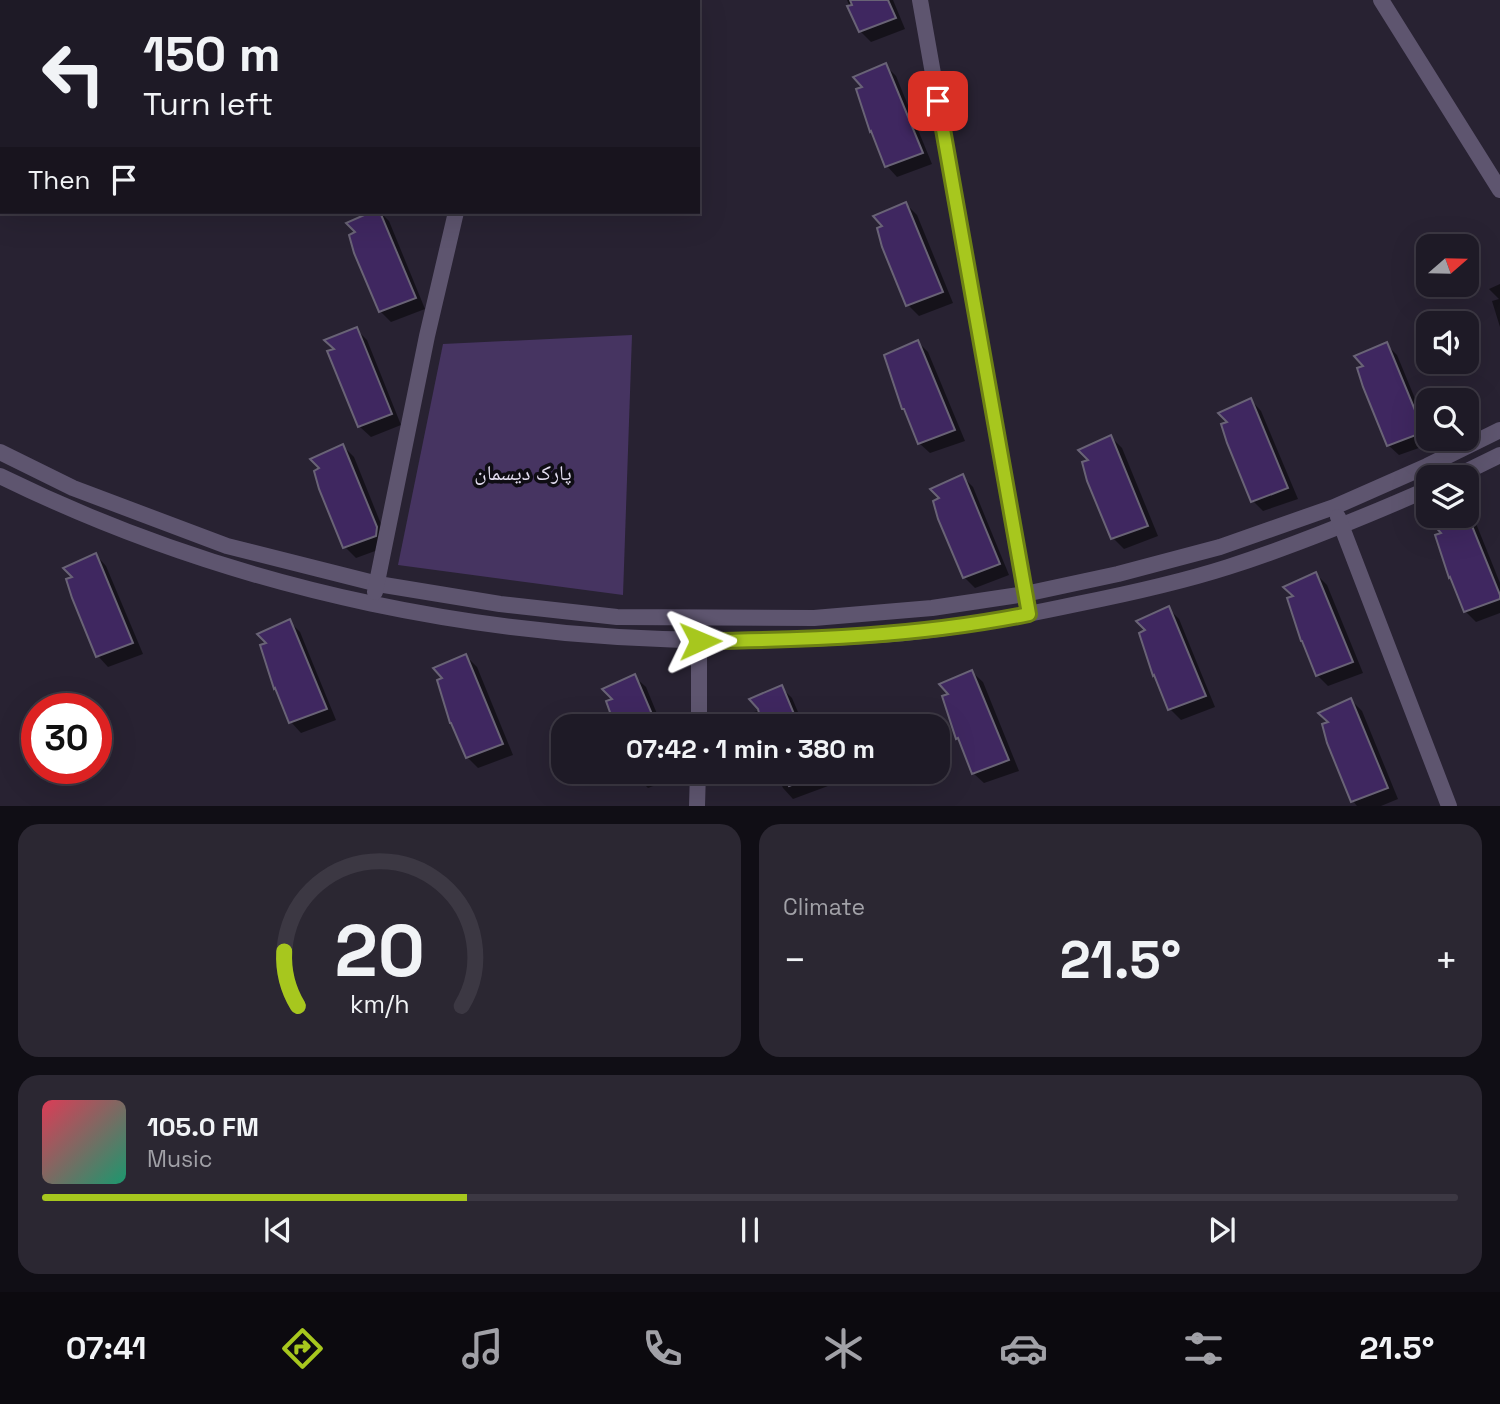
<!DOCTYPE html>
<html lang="en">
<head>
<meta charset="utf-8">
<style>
  body { margin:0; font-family:"Space Grotesk","Noto Naskh Arabic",sans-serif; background:#2b2732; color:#f1f3f6; height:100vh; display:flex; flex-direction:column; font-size:26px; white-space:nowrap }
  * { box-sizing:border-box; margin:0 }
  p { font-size:23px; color:#a1a1a7 }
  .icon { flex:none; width:38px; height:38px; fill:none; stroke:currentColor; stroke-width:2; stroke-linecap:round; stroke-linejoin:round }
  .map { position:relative; height:806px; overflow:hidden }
  .side { display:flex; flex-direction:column; gap:18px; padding:18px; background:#100e15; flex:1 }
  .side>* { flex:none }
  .hud { position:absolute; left:0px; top:0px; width:700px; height:214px; box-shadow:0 7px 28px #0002,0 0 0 2px #3c3843; background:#1e1a26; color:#f1f3f6; overflow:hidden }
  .needle { width:46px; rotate:70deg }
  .tools { position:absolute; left:1416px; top:234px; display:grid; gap:14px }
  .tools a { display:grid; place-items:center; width:63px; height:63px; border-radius:14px; background:#1e1a26; box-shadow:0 7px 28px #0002,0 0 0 2px #3c3843; font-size:35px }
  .speed { position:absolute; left:21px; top:693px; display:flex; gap:14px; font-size:35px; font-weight:700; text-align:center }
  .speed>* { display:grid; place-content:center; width:91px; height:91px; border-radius:50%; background:#1e1a26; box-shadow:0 7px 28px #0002,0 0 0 2px #3c3843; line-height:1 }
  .speed .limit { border:10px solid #d22; background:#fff; color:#111 }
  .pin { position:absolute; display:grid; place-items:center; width:60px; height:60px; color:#fff; margin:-30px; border-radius:14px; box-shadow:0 4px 10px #0006 }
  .me { position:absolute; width:77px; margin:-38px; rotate:89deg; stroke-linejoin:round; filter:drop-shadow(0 0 5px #0008) }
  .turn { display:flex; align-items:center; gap:24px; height:147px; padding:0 28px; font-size:32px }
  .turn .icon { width:91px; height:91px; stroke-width:2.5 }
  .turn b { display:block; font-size:49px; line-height:60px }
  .then { display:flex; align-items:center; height:66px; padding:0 28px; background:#0003; gap:14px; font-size:26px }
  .big { font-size:52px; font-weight:800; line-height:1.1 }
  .side .tile { flex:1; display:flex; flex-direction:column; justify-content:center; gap:10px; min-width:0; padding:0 24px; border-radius:21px; background:#2b2732 }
  .side .dial { align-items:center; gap:0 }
  .dial svg { height:182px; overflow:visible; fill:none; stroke:#3c3843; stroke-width:7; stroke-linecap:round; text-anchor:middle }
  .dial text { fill:#f1f3f6; stroke:none }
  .song { display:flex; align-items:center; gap:21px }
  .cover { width:84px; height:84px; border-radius:10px; background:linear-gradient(135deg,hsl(350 70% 55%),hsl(160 70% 35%)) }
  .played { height:7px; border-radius:4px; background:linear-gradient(90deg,#a7c71e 30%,#3c3843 30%) }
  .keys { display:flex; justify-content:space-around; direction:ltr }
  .heat { display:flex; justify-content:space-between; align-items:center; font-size:38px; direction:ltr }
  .side .tiles { flex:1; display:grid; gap:18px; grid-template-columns:1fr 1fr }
  .tile:last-child { grid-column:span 2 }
  .trip { position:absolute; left:551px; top:714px; width:399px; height:70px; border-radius:21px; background:#1e1a26; box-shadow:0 7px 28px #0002,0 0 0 2px #3c3843; font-weight:800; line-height:70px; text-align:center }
  .tabs { display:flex; height:112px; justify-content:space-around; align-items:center; background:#0c0a0f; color:#a1a1a7 }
  .tabs .icon { width:49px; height:49px }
  .tabs .on { color:#a7c71e }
  .tabs b { font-size:32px; color:#f1f3f6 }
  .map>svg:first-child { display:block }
  .green { fill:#463461 }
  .shadow { fill:#0007 }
  .building { fill:#3f2760; stroke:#696376; stroke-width:2 }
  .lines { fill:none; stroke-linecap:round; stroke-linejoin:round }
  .street { stroke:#5e556f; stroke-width:16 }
  .route-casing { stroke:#6d8114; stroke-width:18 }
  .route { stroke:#a7c71e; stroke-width:12 }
  .labels { text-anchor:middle; stroke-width:7; stroke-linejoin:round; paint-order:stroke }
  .park-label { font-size:21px; fill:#e6e0f3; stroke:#0f0d14 }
</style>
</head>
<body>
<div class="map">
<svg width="1500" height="806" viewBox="0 0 1500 806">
  <rect width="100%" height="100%" fill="#282232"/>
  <polygon class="green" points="632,335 623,595 398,565 443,344"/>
  <g class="shadow">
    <polygon points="32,0 68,0 69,2 33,2"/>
    <polygon points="394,0 434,0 435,2 395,2"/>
    <polygon points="847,0 893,0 905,29 871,42 860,31"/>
    <polygon points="885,65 896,76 932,164 897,177 887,166 865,88"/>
    <polygon points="906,204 917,215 953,303 919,316 908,305"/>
    <polygon points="375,212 380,212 389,221 425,309 391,322 380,311 358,233 349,223"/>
    <polygon points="1500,284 1500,327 1492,301 1499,299 1489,289"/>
    <polygon points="356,329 367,340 401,425 371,437 360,427 330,352 337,350"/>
    <polygon points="918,342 928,352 965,441 930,453 919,443"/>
    <polygon points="1386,344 1397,355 1428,430 1428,439 1432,439 1433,443 1399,455 1388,445 1366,367"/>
    <polygon points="1251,400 1261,411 1298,499 1263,511 1253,501 1230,423"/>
    <polygon points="1111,437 1122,448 1158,536 1124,549 1113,538 1091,460"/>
    <polygon points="343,446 354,457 387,539 386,547 356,558 345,547"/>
    <polygon points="962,476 973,487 1009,575 975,588 964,577 942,499"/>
    <polygon points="1466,513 1475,521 1500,583 1500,613 1476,622 1465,611"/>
    <polygon points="96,555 106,566 143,654 108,667 98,656"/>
    <polygon points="1316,574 1327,585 1363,673 1328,686 1317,675 1296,597"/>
    <polygon points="1168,608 1179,619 1215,707 1181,720 1170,709"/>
    <polygon points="289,621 300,632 336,720 301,733 291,722 269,644"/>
    <polygon points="466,656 477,667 513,755 478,768 467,757"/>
    <polygon points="972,672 983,682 1019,771 984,783 973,773 958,738 945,697 951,694"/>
    <polygon points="635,677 646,687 662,726 616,726 613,719 615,699"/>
    <polygon points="781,687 792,698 804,726 759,726 754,712 761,710"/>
    <polygon points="1351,700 1362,711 1398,799 1381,806 1357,806 1353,801 1331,723"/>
    <polygon points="634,772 680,772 682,775 648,788 637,777"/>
    <polygon points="776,772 822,772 828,786 793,799 783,788"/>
  </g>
  <g class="building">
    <polygon points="850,0 888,0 896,18 859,32 847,6 852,5"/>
    <polygon points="886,63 923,153 885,167 871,131 870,132 856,89 862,87 853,77"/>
    <polygon points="906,202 943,292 906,306 882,247 877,228 882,226 873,216"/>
    <polygon points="371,212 380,212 416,298 379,312 354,253 349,235 355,232 346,223"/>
    <polygon points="357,327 392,414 358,427 327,351 334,349 324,340"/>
    <polygon points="918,340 955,430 918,444 904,409 902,409 884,355"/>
    <polygon points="1387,342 1424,432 1387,446 1363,387 1357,368 1363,366 1354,356"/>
    <polygon points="1251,398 1288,488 1251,502 1227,443 1221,424 1227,422 1218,413"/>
    <polygon points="1111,435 1148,526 1111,539 1087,481 1082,462 1088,460 1078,450"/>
    <polygon points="343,444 377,527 376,536 343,548 319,489 314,471 319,468 310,459"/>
    <polygon points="963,474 1000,564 963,578 938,519 933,501 939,498 930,489"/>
    <polygon points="1447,516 1468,516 1500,595 1500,599 1464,612 1450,577 1449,578 1435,535 1441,533 1432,523"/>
    <polygon points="96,553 133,643 96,657 72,598 66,579 72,577 63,568"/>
    <polygon points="1316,572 1353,662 1316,676 1302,641 1301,641 1287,598 1293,596 1283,587"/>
    <polygon points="1169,606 1206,696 1168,710 1154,675 1153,676 1139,633 1145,630 1136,621"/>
    <polygon points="290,619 327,709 289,723 275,688 274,689 260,645 266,643 257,634"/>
    <polygon points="466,654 503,744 466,758 451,723 450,723 437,680 442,678 433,668"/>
    <polygon points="972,670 1009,760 972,774 958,738 956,739 942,696 948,694 939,684"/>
    <polygon points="635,674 657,726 615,726 606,701 612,699 602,689"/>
    <polygon points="782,685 799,726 762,726 758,709 749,699"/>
    <polygon points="1351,698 1388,788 1351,802 1327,743 1322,724 1328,722 1318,713"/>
    <polygon points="781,772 823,772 824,773 789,786"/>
  </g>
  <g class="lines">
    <g class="street">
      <polyline points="920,0 1027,605"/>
      <polyline points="1381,0 1500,190"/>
      <polyline points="503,2 504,0"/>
      <polyline points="0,452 73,488 227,546 378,584 500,604 617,617 814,618 932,608 1025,594 1118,574 1220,547 1334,507 1427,466 1500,430"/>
      <path d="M0,476C236,592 498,645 761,640C820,639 879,637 938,629C985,623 1030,614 1077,604C1127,594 1178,583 1228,567C1296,545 1362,518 1428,489"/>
      <polyline points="1453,478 1500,455"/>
      <polyline points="1338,517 1449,806"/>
      <polyline points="375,592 427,336 456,212"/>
      <polyline points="699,726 699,631"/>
      <polyline points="697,806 698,772"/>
    </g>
  </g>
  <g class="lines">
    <defs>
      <path id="route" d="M700,641C811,640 920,636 1029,614L938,101"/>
    </defs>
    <use href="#route" class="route-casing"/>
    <use href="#route" class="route"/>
  </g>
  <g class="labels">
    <g class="park-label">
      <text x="523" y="480">پارک دیسمان</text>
    </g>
  </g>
</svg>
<div class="tools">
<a><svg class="needle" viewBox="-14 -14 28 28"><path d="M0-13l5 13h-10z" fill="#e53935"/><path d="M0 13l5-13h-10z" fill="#a1a1a7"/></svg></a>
<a><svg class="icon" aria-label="sound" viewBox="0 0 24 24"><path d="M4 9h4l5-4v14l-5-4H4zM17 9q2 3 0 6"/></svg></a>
<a><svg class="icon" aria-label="search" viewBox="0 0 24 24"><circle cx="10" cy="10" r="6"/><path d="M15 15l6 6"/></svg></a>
<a><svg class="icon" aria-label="layers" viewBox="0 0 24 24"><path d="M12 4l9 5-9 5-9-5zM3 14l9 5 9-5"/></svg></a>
</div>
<div class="speed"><div class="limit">30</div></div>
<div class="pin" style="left:938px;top:101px;background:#d93025"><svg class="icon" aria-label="arrive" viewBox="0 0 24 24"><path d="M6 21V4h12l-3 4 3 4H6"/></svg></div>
<svg class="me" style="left:700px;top:641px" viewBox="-20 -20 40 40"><path d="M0-17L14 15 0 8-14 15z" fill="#a7c71e" stroke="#fff" stroke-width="4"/></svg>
<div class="trip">07:42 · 1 min · 380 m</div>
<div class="hud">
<div class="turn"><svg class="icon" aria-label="left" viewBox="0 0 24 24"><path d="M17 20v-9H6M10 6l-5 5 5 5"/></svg><div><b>150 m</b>Turn left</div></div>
<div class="then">Then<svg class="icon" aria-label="arrive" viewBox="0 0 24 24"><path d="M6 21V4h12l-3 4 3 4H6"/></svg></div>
</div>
</div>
<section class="side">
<div class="tiles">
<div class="tile dial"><svg viewBox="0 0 100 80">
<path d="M14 69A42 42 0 1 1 86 69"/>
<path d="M14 69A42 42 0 0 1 8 45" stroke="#a7c71e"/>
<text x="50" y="56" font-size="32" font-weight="700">20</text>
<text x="50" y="72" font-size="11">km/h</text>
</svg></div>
<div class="tile"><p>Climate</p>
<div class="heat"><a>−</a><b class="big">21.5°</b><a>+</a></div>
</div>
<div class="tile">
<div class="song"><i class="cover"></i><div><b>105.0 FM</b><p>Music</p></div></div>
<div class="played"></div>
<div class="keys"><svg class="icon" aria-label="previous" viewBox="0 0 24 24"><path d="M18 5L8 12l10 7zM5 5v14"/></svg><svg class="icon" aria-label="pause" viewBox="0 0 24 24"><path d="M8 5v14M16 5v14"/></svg><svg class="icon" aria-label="next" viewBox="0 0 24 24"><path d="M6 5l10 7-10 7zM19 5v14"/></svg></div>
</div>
</div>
</section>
<nav class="tabs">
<b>07:41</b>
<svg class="icon on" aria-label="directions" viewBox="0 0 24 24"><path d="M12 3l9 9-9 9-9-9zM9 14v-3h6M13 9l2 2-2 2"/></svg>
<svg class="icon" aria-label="music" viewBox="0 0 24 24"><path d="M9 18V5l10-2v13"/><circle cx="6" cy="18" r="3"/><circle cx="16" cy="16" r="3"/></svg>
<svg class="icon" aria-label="phone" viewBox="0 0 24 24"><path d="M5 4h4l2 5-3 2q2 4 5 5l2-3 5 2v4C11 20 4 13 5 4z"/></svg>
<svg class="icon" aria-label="climate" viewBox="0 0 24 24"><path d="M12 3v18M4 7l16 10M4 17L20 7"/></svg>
<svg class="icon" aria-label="car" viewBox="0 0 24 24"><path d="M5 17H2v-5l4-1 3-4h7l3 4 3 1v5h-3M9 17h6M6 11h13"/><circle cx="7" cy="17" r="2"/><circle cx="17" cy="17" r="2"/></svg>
<svg class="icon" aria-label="filters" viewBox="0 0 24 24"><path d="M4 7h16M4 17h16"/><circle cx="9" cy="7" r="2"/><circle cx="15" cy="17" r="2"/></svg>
<b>21.5°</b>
</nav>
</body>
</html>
